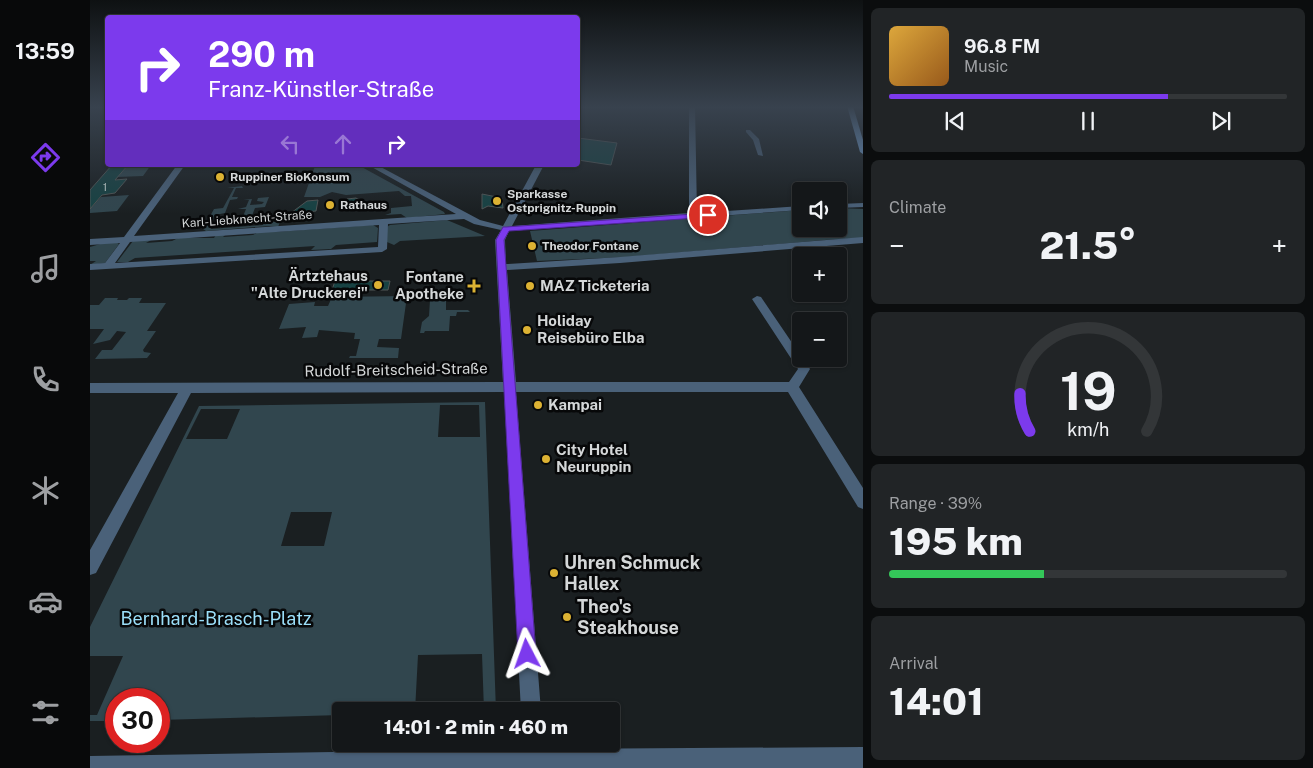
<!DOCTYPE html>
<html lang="en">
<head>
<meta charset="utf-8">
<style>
  body { margin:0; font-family:"Public Sans",sans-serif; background:#212426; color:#f1f3f6; height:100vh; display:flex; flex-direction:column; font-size:19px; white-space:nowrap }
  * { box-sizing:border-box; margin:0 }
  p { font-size:16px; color:#9d9fa2 }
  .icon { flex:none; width:28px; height:28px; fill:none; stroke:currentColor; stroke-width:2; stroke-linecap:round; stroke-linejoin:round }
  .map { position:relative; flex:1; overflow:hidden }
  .side { display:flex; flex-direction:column; gap:8px; padding:8px; background:#0b0d0e; width:450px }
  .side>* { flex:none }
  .guide { position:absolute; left:15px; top:15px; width:475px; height:152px; border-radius:5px; box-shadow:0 1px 4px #0004,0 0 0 1px #333638; background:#7c3aed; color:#fff; overflow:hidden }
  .controls { position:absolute; left:702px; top:182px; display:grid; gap:10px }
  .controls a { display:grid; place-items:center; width:55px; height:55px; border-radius:5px; background:#141719; box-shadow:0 1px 4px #0004,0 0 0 1px #333638; font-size:25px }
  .speed { position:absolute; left:15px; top:688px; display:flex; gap:10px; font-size:25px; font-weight:700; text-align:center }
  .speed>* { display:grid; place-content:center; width:65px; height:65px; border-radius:50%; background:#141719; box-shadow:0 1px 4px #0004,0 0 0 1px #333638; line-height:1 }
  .speed .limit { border:8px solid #d22; background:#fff; color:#111 }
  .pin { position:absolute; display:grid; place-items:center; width:42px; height:42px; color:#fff; margin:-21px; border:2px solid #fff; border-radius:50%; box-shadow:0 1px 5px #0007 }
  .me { position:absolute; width:55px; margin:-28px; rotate:356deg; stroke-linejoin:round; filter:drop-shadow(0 0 4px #0008) }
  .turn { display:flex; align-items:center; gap:18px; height:105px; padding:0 20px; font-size:22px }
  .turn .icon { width:65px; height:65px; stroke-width:2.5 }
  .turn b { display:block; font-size:35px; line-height:42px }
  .lanes { display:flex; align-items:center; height:48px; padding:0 20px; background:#0003; justify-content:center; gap:25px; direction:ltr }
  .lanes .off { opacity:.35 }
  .big { font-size:38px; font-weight:800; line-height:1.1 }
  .side .card { flex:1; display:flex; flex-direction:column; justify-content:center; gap:8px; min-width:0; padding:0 18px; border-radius:8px; background:#212426 }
  .side .dial { align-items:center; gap:0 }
  .dial svg { height:130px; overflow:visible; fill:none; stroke:#333638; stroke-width:7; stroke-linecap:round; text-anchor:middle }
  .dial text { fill:#f1f3f6; stroke:none }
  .song { display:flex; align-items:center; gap:15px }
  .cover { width:60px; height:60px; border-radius:8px; background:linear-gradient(135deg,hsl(40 70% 55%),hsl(30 70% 35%)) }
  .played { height:5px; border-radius:2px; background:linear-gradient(90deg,#7c3aed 70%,#333638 70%) }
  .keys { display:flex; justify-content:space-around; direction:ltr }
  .heat { display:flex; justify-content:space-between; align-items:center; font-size:28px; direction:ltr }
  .charge { height:8px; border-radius:4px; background:linear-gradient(90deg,#34c759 39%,#333638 0) }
  .trip { position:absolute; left:242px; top:702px; width:288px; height:50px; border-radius:5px; background:#141719; box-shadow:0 1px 4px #0004,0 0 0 1px #333638; font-weight:800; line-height:50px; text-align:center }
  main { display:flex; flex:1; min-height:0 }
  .dock { display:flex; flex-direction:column; width:90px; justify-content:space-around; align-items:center; background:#08090a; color:#9d9fa2 }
  .dock .icon { width:35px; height:35px }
  .dock .selected { color:#7c3aed }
  .dock b { font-size:22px; color:#f1f3f6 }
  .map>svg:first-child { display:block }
  .green { fill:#31464e; fill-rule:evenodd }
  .building { fill:#174243; stroke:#505656 }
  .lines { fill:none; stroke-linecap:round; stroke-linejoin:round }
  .street { fill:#4a6179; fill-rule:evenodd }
  .primary { fill:#75a4d7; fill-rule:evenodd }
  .route { fill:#7c3aed; stroke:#51269a }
  .poi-dot { fill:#dcb233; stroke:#070809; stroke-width:2 }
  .labels { text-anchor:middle; stroke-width:5; stroke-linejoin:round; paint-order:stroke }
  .far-number-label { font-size:11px; fill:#a5b2b3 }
  .far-poi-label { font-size:12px; font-weight:bold; fill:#d4d7d8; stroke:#070809; text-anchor:start }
  .far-street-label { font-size:12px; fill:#d4d7d8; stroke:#070809 }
  .poi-label { font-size:15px; font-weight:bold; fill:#d4d7d8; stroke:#070809; text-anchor:start }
  .street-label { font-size:15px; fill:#d4d7d8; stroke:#070809 }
  .near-poi-label { font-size:18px; font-weight:bold; fill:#d4d7d8; stroke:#070809; text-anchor:start }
  .near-park-label { font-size:18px; fill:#9bdff9; stroke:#070809 }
</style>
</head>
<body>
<main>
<nav class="dock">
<b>13:59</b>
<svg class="icon selected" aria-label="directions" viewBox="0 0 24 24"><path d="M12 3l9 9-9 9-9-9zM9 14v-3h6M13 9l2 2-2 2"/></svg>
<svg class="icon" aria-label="music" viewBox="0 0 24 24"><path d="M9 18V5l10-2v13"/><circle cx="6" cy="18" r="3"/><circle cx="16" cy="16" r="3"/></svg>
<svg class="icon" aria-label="phone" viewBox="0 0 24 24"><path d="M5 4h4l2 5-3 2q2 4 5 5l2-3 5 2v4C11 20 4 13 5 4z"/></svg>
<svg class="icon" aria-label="climate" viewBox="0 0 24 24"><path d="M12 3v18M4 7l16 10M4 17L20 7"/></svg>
<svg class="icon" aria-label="car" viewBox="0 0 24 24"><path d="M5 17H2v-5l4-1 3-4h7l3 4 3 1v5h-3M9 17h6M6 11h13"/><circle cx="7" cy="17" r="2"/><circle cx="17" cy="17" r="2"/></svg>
<svg class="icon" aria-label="filters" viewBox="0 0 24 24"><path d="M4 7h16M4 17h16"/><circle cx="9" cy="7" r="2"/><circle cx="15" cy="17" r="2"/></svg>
</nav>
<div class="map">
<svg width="773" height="768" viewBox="0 0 773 768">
  <rect width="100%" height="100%" fill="#1a1f21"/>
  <g class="green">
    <polygon points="38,165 61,165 53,176 27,177"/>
    <polygon points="268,165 354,212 355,214 317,218 311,214 295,215 301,213 301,208 322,206 321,196 315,196 309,191 256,195 242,192 230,197 214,197 225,166"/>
    <polygon points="152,186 153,188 146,188 142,197 148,197 147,199 140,200 135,213 125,215 121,229 173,225 174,222 190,222 188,227 179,226 116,231 113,229 124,209 133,208 144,188 137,188"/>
    <polygon points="39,195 27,211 0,213 0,209 11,197"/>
    <polygon points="179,197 175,207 165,208 161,218 152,219 156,209 148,209 156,207 159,200 153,200 162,199 160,205 172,204 174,202 167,201 168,198"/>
    <polygon points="749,208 773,209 773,238 735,240 536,257 447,261 440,231 711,210 711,229 749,229"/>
    <polygon points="357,220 395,236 310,241 304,245 297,242 297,227 300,225"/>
    <polygon points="283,225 288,228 287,242 246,245 241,249 221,250 225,246 45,258 38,262 27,262 43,241 61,240 56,243 82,241 88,238 124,238 126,235 136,234 133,237 163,235 170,231 185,232"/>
    <polygon points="17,242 26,242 29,244 15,263 0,265 6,261 0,261 0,247"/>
    <polygon points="317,296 311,339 289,339 287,347 309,348 308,358 259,358 260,356 266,356 270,339 264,339 265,333 229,330 227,337 212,338 216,327 189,329 199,304 225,302 224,306 238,306 242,297"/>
    <polygon points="15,298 28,298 27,300 37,300 39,298 52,298 49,303 76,303 57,331 66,331 53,350 54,352 61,353 57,358 5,359 12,350 22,350 36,332 27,331 20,340 3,344 14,329 0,329 0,305 9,305"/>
    <polygon points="340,300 356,300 356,310 378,310 380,312 367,312 366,316 360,316 359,331 335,331 334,333 330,333 332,322 339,316"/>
    <path d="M395,402L406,711H394L392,654L328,655L325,711H251V715L69,720V699H26V721H0V715H7L33,656H0V627L109,406ZM350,405H389L390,437H348ZM111,409H150L137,439H96ZM201,512H242L234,546H191Z"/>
  </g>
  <g class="building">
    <polygon points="488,138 527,143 521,165 488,160"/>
    <polygon points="22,165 38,165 25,180 37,179 25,193 12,195 0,209 0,190"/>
    <polygon points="392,194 412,198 413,208 398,206 392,209"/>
    <polygon points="266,198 272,202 266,208 256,209 257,199"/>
    <polygon points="228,200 226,211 201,213 217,201"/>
    <polygon points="245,281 300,281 298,290 242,290"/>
  </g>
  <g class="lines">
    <g class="street">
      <path d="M599,106H605L607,213L711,206V210L419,231L415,240L416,264L530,257L773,237V243L530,263L417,270L426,382H699L708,369L662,299L667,296L671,297L711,356V359H713L720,369L709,387L773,488V509L768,507L698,392H426L451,711H431L414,392L101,393L6,573L0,575V550L88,393H0V383L413,382L405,240L411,230L384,224L374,219L298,224L297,249L292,252L0,270V264L15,263L30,243L0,245V239L34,237L87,165H95L44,236L366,214L278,165H287L390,220L413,226L446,165H454L422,226L599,213ZM289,225L288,247L25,263L40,242Z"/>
      <polygon points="656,130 660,130 669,139 673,156 668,155 663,140 656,132"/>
      <polygon points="773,203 773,207 749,208 749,204"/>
      <polygon points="432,744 454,744 454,749 773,747 773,768 0,768 0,756 433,749"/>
    </g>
    <polygon class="primary" points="757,106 763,106 773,140 773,154 770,152"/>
  </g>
  <linearGradient id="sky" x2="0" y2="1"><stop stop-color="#0e1112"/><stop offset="0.5" stop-color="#38424e"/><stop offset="1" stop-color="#38424e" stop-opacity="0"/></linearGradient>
  <rect width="773" height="214" fill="url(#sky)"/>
  <polygon class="route" points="618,213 621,214 621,217 419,231 414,240 446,654 443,660 437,662 431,660 428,654 406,240 413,227 416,227"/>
  <g class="poi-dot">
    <circle cx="130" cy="177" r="5"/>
    <circle cx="407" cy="201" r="5"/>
    <circle cx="240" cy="205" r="5"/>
    <circle cx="442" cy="246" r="5"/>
    <circle cx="288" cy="285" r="5"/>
    <path d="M381.5 278.5h5v5h5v5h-5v5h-5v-5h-5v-5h5z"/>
    <circle cx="440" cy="286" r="5"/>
    <circle cx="437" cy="330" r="5"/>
    <circle cx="448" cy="405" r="5"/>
    <circle cx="456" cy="459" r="5"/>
    <circle cx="464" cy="573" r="5"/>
    <circle cx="477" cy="617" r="5"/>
  </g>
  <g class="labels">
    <g class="far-number-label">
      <text x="15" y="191">1</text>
    </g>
    <g class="far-poi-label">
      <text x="140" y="181">Ruppiner BioKonsum</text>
      <text x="417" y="198">Sparkasse<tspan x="417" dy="14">Ostprignitz-Ruppin</tspan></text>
      <text x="250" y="209">Rathaus</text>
      <text x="452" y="250">Theodor Fontane</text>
    </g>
    <g class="far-street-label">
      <text transform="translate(157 219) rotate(-4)" y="4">Karl-Liebknecht-Straße</text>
    </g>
    <g class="poi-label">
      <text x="278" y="281" text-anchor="end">Ärtztehaus<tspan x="278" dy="17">"Alte Druckerei"</tspan></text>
      <text x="374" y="282" text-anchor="end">Fontane<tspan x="374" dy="17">Apotheke</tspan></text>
      <text x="450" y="291">MAZ Ticketeria</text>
      <text x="447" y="326">Holiday<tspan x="447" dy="17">Reisebüro Elba</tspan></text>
      <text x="458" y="410">Kampai</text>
      <text x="466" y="455">City Hotel<tspan x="466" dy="17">Neuruppin</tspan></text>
    </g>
    <g class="street-label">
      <text transform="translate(306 370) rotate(-1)" y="5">Rudolf-Breitscheid-Straße</text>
    </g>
    <g class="near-poi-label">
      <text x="474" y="569">Uhren Schmuck<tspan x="474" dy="21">Hallex</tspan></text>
      <text x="487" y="613">Theo's<tspan x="487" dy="21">Steakhouse</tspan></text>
    </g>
    <g class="near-park-label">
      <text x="126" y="625">Bernhard-Brasch-Platz</text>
    </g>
  </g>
</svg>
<div class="controls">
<a><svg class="icon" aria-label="sound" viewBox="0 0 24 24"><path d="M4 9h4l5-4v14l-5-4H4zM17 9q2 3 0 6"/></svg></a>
<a>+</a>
<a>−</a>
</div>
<div class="speed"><div class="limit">30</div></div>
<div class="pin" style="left:618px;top:215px;background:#d93025"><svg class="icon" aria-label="arrive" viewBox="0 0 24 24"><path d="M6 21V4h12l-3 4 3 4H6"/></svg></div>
<svg class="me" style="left:437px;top:654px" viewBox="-20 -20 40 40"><path d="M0-17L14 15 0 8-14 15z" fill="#7c3aed" stroke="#fff" stroke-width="4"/></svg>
<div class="trip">14:01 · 2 min · 460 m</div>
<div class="guide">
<div class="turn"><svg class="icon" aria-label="right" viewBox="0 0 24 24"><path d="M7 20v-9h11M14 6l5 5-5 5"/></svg><div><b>290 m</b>Franz-Künstler-Straße</div></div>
<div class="lanes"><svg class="icon off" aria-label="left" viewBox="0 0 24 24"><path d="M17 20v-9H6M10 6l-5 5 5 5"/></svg><svg class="icon off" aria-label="ahead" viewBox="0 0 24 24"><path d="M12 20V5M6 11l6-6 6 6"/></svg><svg class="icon" aria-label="right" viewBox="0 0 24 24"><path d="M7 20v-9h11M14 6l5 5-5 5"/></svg></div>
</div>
</div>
<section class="side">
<div class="card">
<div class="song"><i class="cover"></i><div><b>96.8 FM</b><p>Music</p></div></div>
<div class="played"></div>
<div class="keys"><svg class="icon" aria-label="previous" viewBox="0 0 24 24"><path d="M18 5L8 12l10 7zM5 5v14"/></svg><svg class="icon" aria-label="pause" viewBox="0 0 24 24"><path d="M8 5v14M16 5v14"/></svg><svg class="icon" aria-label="next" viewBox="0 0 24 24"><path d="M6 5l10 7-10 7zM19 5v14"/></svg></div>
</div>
<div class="card"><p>Climate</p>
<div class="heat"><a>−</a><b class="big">21.5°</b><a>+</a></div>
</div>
<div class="card dial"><svg viewBox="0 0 100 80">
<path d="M14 69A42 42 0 1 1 86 69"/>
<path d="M14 69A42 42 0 0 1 8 46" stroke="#7c3aed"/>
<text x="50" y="56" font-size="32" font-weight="700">19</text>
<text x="50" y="72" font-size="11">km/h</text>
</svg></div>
<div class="card"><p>Range · 39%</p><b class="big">195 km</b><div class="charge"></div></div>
<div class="card"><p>Arrival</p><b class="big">14:01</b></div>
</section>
</main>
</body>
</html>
